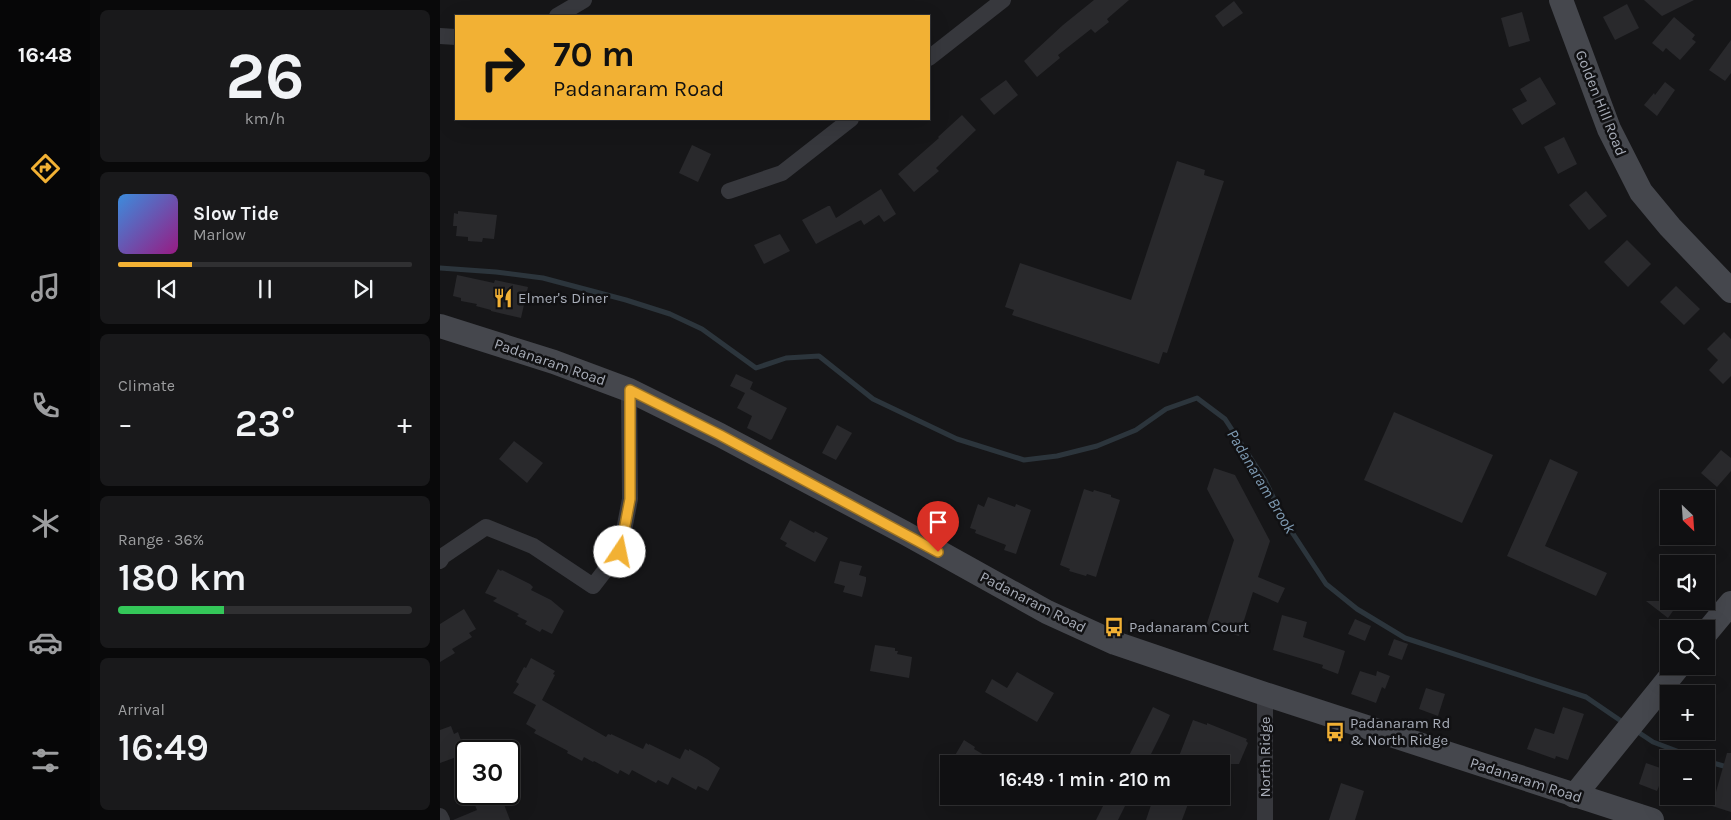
<!DOCTYPE html>
<html lang="en">
<head>
<meta charset="utf-8">
<style>
  body { margin:0; font-family:Karla,sans-serif; background:#19191b; color:#f1f3f6; height:100vh; display:flex; flex-direction:column; font-size:19px; white-space:nowrap }
  * { box-sizing:border-box; margin:0 }
  p { font-size:16px; color:#9c9d9f }
  .icon { flex:none; width:28px; height:28px; fill:none; stroke:currentColor; stroke-width:2; stroke-linecap:round; stroke-linejoin:round }
  .map { position:relative; flex:1; overflow:hidden }
  .sheet { display:flex; flex-direction:column; gap:10px; padding:10px; background:#09090a; width:350px }
  .sheet>* { flex:none }
  .top-card { position:absolute; left:15px; top:15px; width:475px; height:105px; border-radius:0px; box-shadow:0 5px 20px #0002,0 0 0 1px #303032; background:#f2b134; color:#111; overflow:hidden }
  .needle { width:32px; rotate:155deg }
  .fabs { position:absolute; left:1220px; top:490px; display:grid; gap:10px }
  .fabs a { display:grid; place-items:center; width:55px; height:55px; border-radius:0px; background:#101012; box-shadow:0 5px 20px #0002,0 0 0 1px #303032; font-size:25px }
  .speed { position:absolute; left:15px; top:740px; display:flex; gap:10px; font-size:25px; font-weight:700; text-align:center }
  .speed>* { display:grid; place-content:center; width:65px; height:65px; border-radius:50%; background:#101012; box-shadow:0 5px 20px #0002,0 0 0 1px #303032; line-height:1 }
  .speed .limit { border:2px solid #111; border-radius:8px; background:#fff; color:#111 }
  .pin { position:absolute; display:grid; place-items:center; width:42px; height:42px; color:#fff; margin:-51px -21px; border-radius:50% 50% 50% 0; rotate:-45deg; box-shadow:0 0 5px #0007 }
  .pin .icon { rotate:45deg }
  .me { position:absolute; width:55px; margin:-28px; rotate:11deg; stroke-linejoin:round; filter:drop-shadow(0 0 4px #0008) }
  .turn { display:flex; align-items:center; gap:18px; height:105px; padding:0 15px; font-size:22px }
  .turn .icon { width:65px; height:65px; stroke-width:2.5 }
  .turn b { display:block; font-size:35px; line-height:42px }
  .big { font-size:38px; font-weight:600; line-height:1.1 }
  .sheet .widget { flex:1; display:flex; flex-direction:column; justify-content:center; gap:8px; min-width:0; padding:0 18px; border-radius:8px; background:#19191b }
  .sheet .dial { align-items:center; gap:0 }
  .dial b { font-size:65px; line-height:1 }
  .song { display:flex; align-items:center; gap:15px }
  .cover { width:60px; height:60px; border-radius:8px; background:linear-gradient(135deg,hsl(210 70% 55%),hsl(310 70% 35%)) }
  .played { height:5px; border-radius:2px; background:linear-gradient(90deg,#f2b134 25%,#303032 25%) }
  .keys { display:flex; justify-content:space-around; direction:ltr }
  .heat { display:flex; justify-content:space-between; align-items:center; font-size:28px; direction:ltr }
  .charge { height:8px; border-radius:4px; background:linear-gradient(90deg,#34c759 36%,#303032 0) }
  .trip { position:absolute; left:500px; top:755px; width:290px; height:50px; border-radius:0px; background:#101012; box-shadow:0 5px 20px #0002,0 0 0 1px #303032; font-weight:600; line-height:50px; text-align:center }
  main { display:flex; flex:1; min-height:0 }
  .dock { display:flex; flex-direction:column; width:90px; justify-content:space-around; align-items:center; background:#060607; color:#9c9d9f }
  .dock .icon { width:35px; height:35px }
  .dock .active { color:#f2b134 }
  .dock b { font-size:22px; color:#f1f3f6 }
  .map>svg:first-child { display:block }
  .lines { fill:none; stroke-linecap:round; stroke-linejoin:round }
  .stream { stroke:#2c353c; stroke-width:5 }
  .building { fill:#29292c }
  .street { stroke:#37383d; stroke-width:16 }
  .secondary { stroke:#45474d; stroke-width:24 }
  .route-casing { stroke:#9d7322; stroke-width:12 }
  .route { stroke:#f2b134; stroke-width:9 }
  .labels { text-anchor:middle; stroke-width:5; stroke-linejoin:round; paint-order:stroke }
  .street-label { font-size:15px; fill:#a8adb8; stroke:#111113 }
  .poi-label { font-size:15px; fill:#a8adb8; stroke:#111113; text-anchor:start }
  .water-label { font-size:16px; font-style:italic; fill:#7f9bb3; stroke:#111113 }
</style>
</head>
<body>
<main>
<nav class="dock">
<b>16:48</b>
<svg class="icon active" aria-label="directions" viewBox="0 0 24 24"><path d="M12 3l9 9-9 9-9-9zM9 14v-3h6M13 9l2 2-2 2"/></svg>
<svg class="icon" aria-label="music" viewBox="0 0 24 24"><path d="M9 18V5l10-2v13"/><circle cx="6" cy="18" r="3"/><circle cx="16" cy="16" r="3"/></svg>
<svg class="icon" aria-label="phone" viewBox="0 0 24 24"><path d="M5 4h4l2 5-3 2q2 4 5 5l2-3 5 2v4C11 20 4 13 5 4z"/></svg>
<svg class="icon" aria-label="climate" viewBox="0 0 24 24"><path d="M12 3v18M4 7l16 10M4 17L20 7"/></svg>
<svg class="icon" aria-label="car" viewBox="0 0 24 24"><path d="M5 17H2v-5l4-1 3-4h7l3 4 3 1v5h-3M9 17h6M6 11h13"/><circle cx="7" cy="17" r="2"/><circle cx="17" cy="17" r="2"/></svg>
<svg class="icon" aria-label="filters" viewBox="0 0 24 24"><path d="M4 7h16M4 17h16"/><circle cx="9" cy="7" r="2"/><circle cx="15" cy="17" r="2"/></svg>
</nav>
<section class="sheet">
<div class="widget dial"><b>26</b><p>km/h</p></div>
<div class="widget">
<div class="song"><i class="cover"></i><div><b>Slow Tide</b><p>Marlow</p></div></div>
<div class="played"></div>
<div class="keys"><svg class="icon" aria-label="previous" viewBox="0 0 24 24"><path d="M18 5L8 12l10 7zM5 5v14"/></svg><svg class="icon" aria-label="pause" viewBox="0 0 24 24"><path d="M8 5v14M16 5v14"/></svg><svg class="icon" aria-label="next" viewBox="0 0 24 24"><path d="M6 5l10 7-10 7zM19 5v14"/></svg></div>
</div>
<div class="widget"><p>Climate</p>
<div class="heat"><a>−</a><b class="big">23°</b><a>+</a></div>
</div>
<div class="widget"><p>Range · 36%</p><b class="big">180 km</b><div class="charge"></div></div>
<div class="widget"><p>Arrival</p><b class="big">16:49</b></div>
</section>
<div class="map">
<svg width="1291" height="820" viewBox="0 0 1291 820">
  <rect width="100%" height="100%" fill="#161618"/>
  <g class="lines">
    <g class="stream">
      <polyline points="0,268 56,272 103,278 186,300 230,314 262,329 316,368 346,358 379,356 433,399 517,439 584,460 617,456 657,446 696,430 726,409 757,398 785,419 825,480 844,520 886,584 917,609 965,638 1146,697 1184,723"/>
      <polyline points="1195,730 1213,742 1258,759"/>
      <polyline points="1266,761 1291,768"/>
    </g>
  </g>
  <g class="building">
    <polygon points="654,0 689,0 667,19 669,22 655,33 651,29 618,55 620,58 597,77 584,61 623,25"/>
    <polygon points="1204,0 1254,0 1222,16"/>
    <polygon points="794,1 803,13 783,27 775,16"/>
    <polygon points="1187,4 1199,28 1175,40 1163,17"/>
    <polygon points="1082,12 1090,41 1069,47 1061,18"/>
    <polygon points="1234,17 1255,35 1252,39 1256,42 1240,60 1226,48 1223,52 1212,43"/>
    <polygon points="1291,40 1291,73 1285,81 1269,70"/>
    <polygon points="1100,77 1116,104 1082,125 1072,109 1087,101 1080,89"/>
    <polygon points="566,80 578,95 554,115 540,99"/>
    <polygon points="1225,82 1235,90 1217,116 1204,105 1214,93 1215,95"/>
    <polygon points="522,115 536,130 496,168 499,171 474,192 458,174 499,138 498,137"/>
    <polygon points="1124,137 1137,164 1118,174 1104,147"/>
    <polygon points="252,145 271,154 258,182 239,173"/>
    <polygon points="737,161 765,170 764,175 784,181 727,353 723,352 719,364 572,315 574,310 565,307 580,263 691,300"/>
    <polygon points="441,189 456,214 444,222 439,215 424,225 421,220 376,244 362,220 388,206 390,206 396,218"/>
    <polygon points="1146,191 1167,216 1149,230 1129,205"/>
    <polygon points="18,211 57,215 54,239 43,238 42,242 28,241 28,237 16,236 17,226 13,226 14,213 18,214"/>
    <polygon points="340,234 350,251 324,264 314,245"/>
    <polygon points="1187,240 1211,264 1188,287 1164,262"/>
    <polygon points="17,275 54,283 55,280 88,287 81,318 51,311 51,310 36,306 37,304 21,301 21,298 13,296"/>
    <polygon points="1236,286 1260,309 1244,325 1220,302"/>
    <polygon points="1284,332 1291,339 1291,376 1283,384 1269,370 1278,360 1267,349"/>
    <polygon points="296,374 313,382 310,389 347,408 332,439 330,440 307,428 312,416 297,408 305,393 290,386"/>
    <polygon points="954,412 1053,455 1022,523 924,480"/>
    <polygon points="397,425 412,433 396,460 382,453"/>
    <polygon points="74,441 103,463 87,483 59,459"/>
    <polygon points="1281,450 1291,458 1291,471 1277,487 1261,473"/>
    <polygon points="1110,459 1138,472 1105,546 1167,573 1156,596 1067,556"/>
    <polygon points="774,468 795,475 830,541 818,577 845,588 838,603 813,592 799,636 766,626 794,540 767,489"/>
    <polygon points="644,489 653,492 654,490 671,495 671,497 680,500 656,577 647,574 646,576 629,571 630,569 620,565"/>
    <polygon points="548,497 575,507 576,504 591,510 576,554 564,550 566,545 535,533 536,530 530,528 538,504 544,507"/>
    <polygon points="350,520 374,533 375,531 388,538 375,562 345,546 347,543 340,539"/>
    <polygon points="400,561 422,566 419,575 426,577 426,581 422,597 403,592 405,586 394,583"/>
    <polygon points="58,569 61,571 62,570 90,584 93,587 91,590 111,600 124,611 112,634 102,629 100,632 85,624 87,621 77,616 79,614 53,601 57,598 45,593"/>
    <polygon points="1206,601 1240,601 1228,618"/>
    <polygon points="24,609 36,629 29,633 32,637 12,649 15,653 0,662 0,624"/>
    <polygon points="842,615 867,622 863,637 905,651 898,674 882,668 883,665 833,650"/>
    <polygon points="915,619 931,626 925,641 908,634"/>
    <polygon points="954,639 968,644 962,660 948,655"/>
    <polygon points="435,645 455,648 455,651 458,651 457,654 472,657 469,678 430,671"/>
    <polygon points="91,658 115,671 113,674 115,675 102,700 166,737 168,734 171,735 171,734 203,749 206,743 209,745 209,744 240,759 245,749 249,751 249,749 267,759 280,768 268,791 258,786 256,790 232,777 228,785 218,780 216,783 192,770 189,775 180,770 178,774 154,761 153,762 144,757 142,761 127,753 128,751 94,733 96,730 86,724 96,705 73,693 79,684 76,682 84,667 86,668"/>
    <polygon points="920,671 936,676 937,671 950,676 945,689 942,687 936,703 911,694"/>
    <polygon points="577,672 614,693 597,722 545,692 552,679 567,688"/>
    <polygon points="986,688 1005,694 998,716 979,709"/>
    <polygon points="713,707 730,715 724,728 706,764 685,764"/>
    <polygon points="1123,707 1144,714 1128,760 1116,756 1115,759 1087,749 1095,728 1114,734"/>
    <polygon points="753,720 767,725 767,723 807,739 806,741 808,743 799,764 736,764"/>
    <polygon points="11,726 14,734 18,732 23,746 19,747 22,755 0,763 0,730"/>
    <polygon points="524,740 535,747 534,749 559,764 510,764"/>
    <polygon points="1287,753 1291,753 1291,812 1272,806"/>
    <polygon points="1206,763 1229,771 1226,783 1221,781 1217,791 1199,784"/>
    <polygon points="901,783 924,791 915,820 889,820"/>
    <polygon points="44,794 60,794 70,820 13,820 37,810 32,798"/>
    <polygon points="668,796 690,796 678,820 656,820"/>
    <polygon points="714,796 751,796 742,820 706,820"/>
  </g>
  <g class="lines">
    <g class="street">
      <polyline points="117,16 144,0"/>
      <polyline points="0,36 16,37"/>
      <polyline points="489,58 563,0"/>
      <polyline points="289,191 342,173 411,119"/>
      <polyline points="0,561 3,556 46,527 93,546 153,586 180,551 190,499 189,390"/>
      <polyline points="0,816 2,820"/>
      <polyline points="825,820 825,694"/>
    </g>
    <g class="secondary">
      <polyline points="1121,0 1169,129 1201,192 1230,227 1291,291"/>
      <polyline points="0,326 114,362 189,390 280,435 465,533 607,612 675,643 825,694 1212,820"/>
      <polyline points="1266,633 1291,603"/>
      <polyline points="1134,796 1239,666"/>
    </g>
  </g>
  <g class="lines">
    <defs>
      <polyline id="route" points="180,552 190,499 190,390 280,435 498,552"/>
    </defs>
    <use href="#route" class="route-casing"/>
    <use href="#route" class="route"/>
  </g>
  <defs>
    <symbol id="restaurant-bare" viewBox="-9 -9 18 18"><path d="M-5-6h1v4h1v-4h1v4h1v-4h1v5L-1.5 .5V6h-2V.5L-5-1ZM5-6V6H3V1.5H1.5Q1.5-4 5-6Z" fill="#f2b134" stroke="#111113" stroke-width="2.5" paint-order="stroke"/></symbol>
    <symbol id="bus-bare" viewBox="-9 -9 18 18"><path d="M-5-6H5V4H4V6H2V4H-2V6H-4V4H-5ZM-3.5-4V0h7V-4ZM-3.5 1.2v1.5H-2V1.2ZM2 1.2v1.5H3.5V1.2Z" fill="#f2b134" stroke="#111113" stroke-width="2.5" paint-order="stroke"/></symbol>
  </defs>
  <g fill-rule="evenodd">
    <use href="#restaurant-bare" x="49" y="284" width="28" height="28"/>
    <use href="#bus-bare" x="660" y="613" width="28" height="28"/>
    <use href="#bus-bare" x="881" y="718" width="28" height="28"/>
  </g>
  <g class="labels">
    <g class="street-label">
      <text transform="translate(1161 103) rotate(68)" y="5">Golden Hill Road</text>
      <text transform="translate(110 362) rotate(19)" y="5">Padanaram Road</text>
      <text transform="translate(593 602) rotate(27)" y="5">Padanaram Road</text>
      <text transform="translate(825 757) rotate(-90)" y="5">North Ridge</text>
      <text transform="translate(1086 780) rotate(18)" y="5">Padanaram Road</text>
    </g>
    <g class="poi-label">
      <text x="78" y="303">Elmer's Diner</text>
      <text x="689" y="632">Padanaram Court</text>
      <text x="910" y="728">Padanaram Rd<tspan x="910" dy="17">&amp; North Ridge</tspan></text>
    </g>
    <g class="water-label">
      <text transform="translate(822 481) rotate(59)" y="6">Padanaram Brook</text>
    </g>
  </g>
</svg>
<div class="fabs">
<a><svg class="needle" viewBox="-14 -14 28 28"><path d="M0-13l5 13h-10z" fill="#e53935"/><path d="M0 13l5-13h-10z" fill="#9c9d9f"/></svg></a>
<a><svg class="icon" aria-label="sound" viewBox="0 0 24 24"><path d="M4 9h4l5-4v14l-5-4H4zM17 9q2 3 0 6"/></svg></a>
<a><svg class="icon" aria-label="search" viewBox="0 0 24 24"><circle cx="10" cy="10" r="6"/><path d="M15 15l6 6"/></svg></a>
<a>+</a>
<a>−</a>
</div>
<div class="speed"><div class="limit">30</div></div>
<div class="pin" style="left:498px;top:552px;background:#d93025"><svg class="icon" aria-label="arrive" viewBox="0 0 24 24"><path d="M6 21V4h12l-3 4 3 4H6"/></svg></div>
<svg class="me" style="left:180px;top:552px" viewBox="-20 -20 40 40"><circle r="19" fill="#fff"/><path d="M0-13L10 11 0 6-10 11z" fill="#f2b134"/></svg>
<div class="trip">16:49 · 1 min · 210 m</div>
<div class="top-card">
<div class="turn"><svg class="icon" aria-label="right" viewBox="0 0 24 24"><path d="M7 20v-9h11M14 6l5 5-5 5"/></svg><div><b>70 m</b>Padanaram Road</div></div>
</div>
</div>
</main>
</body>
</html>
